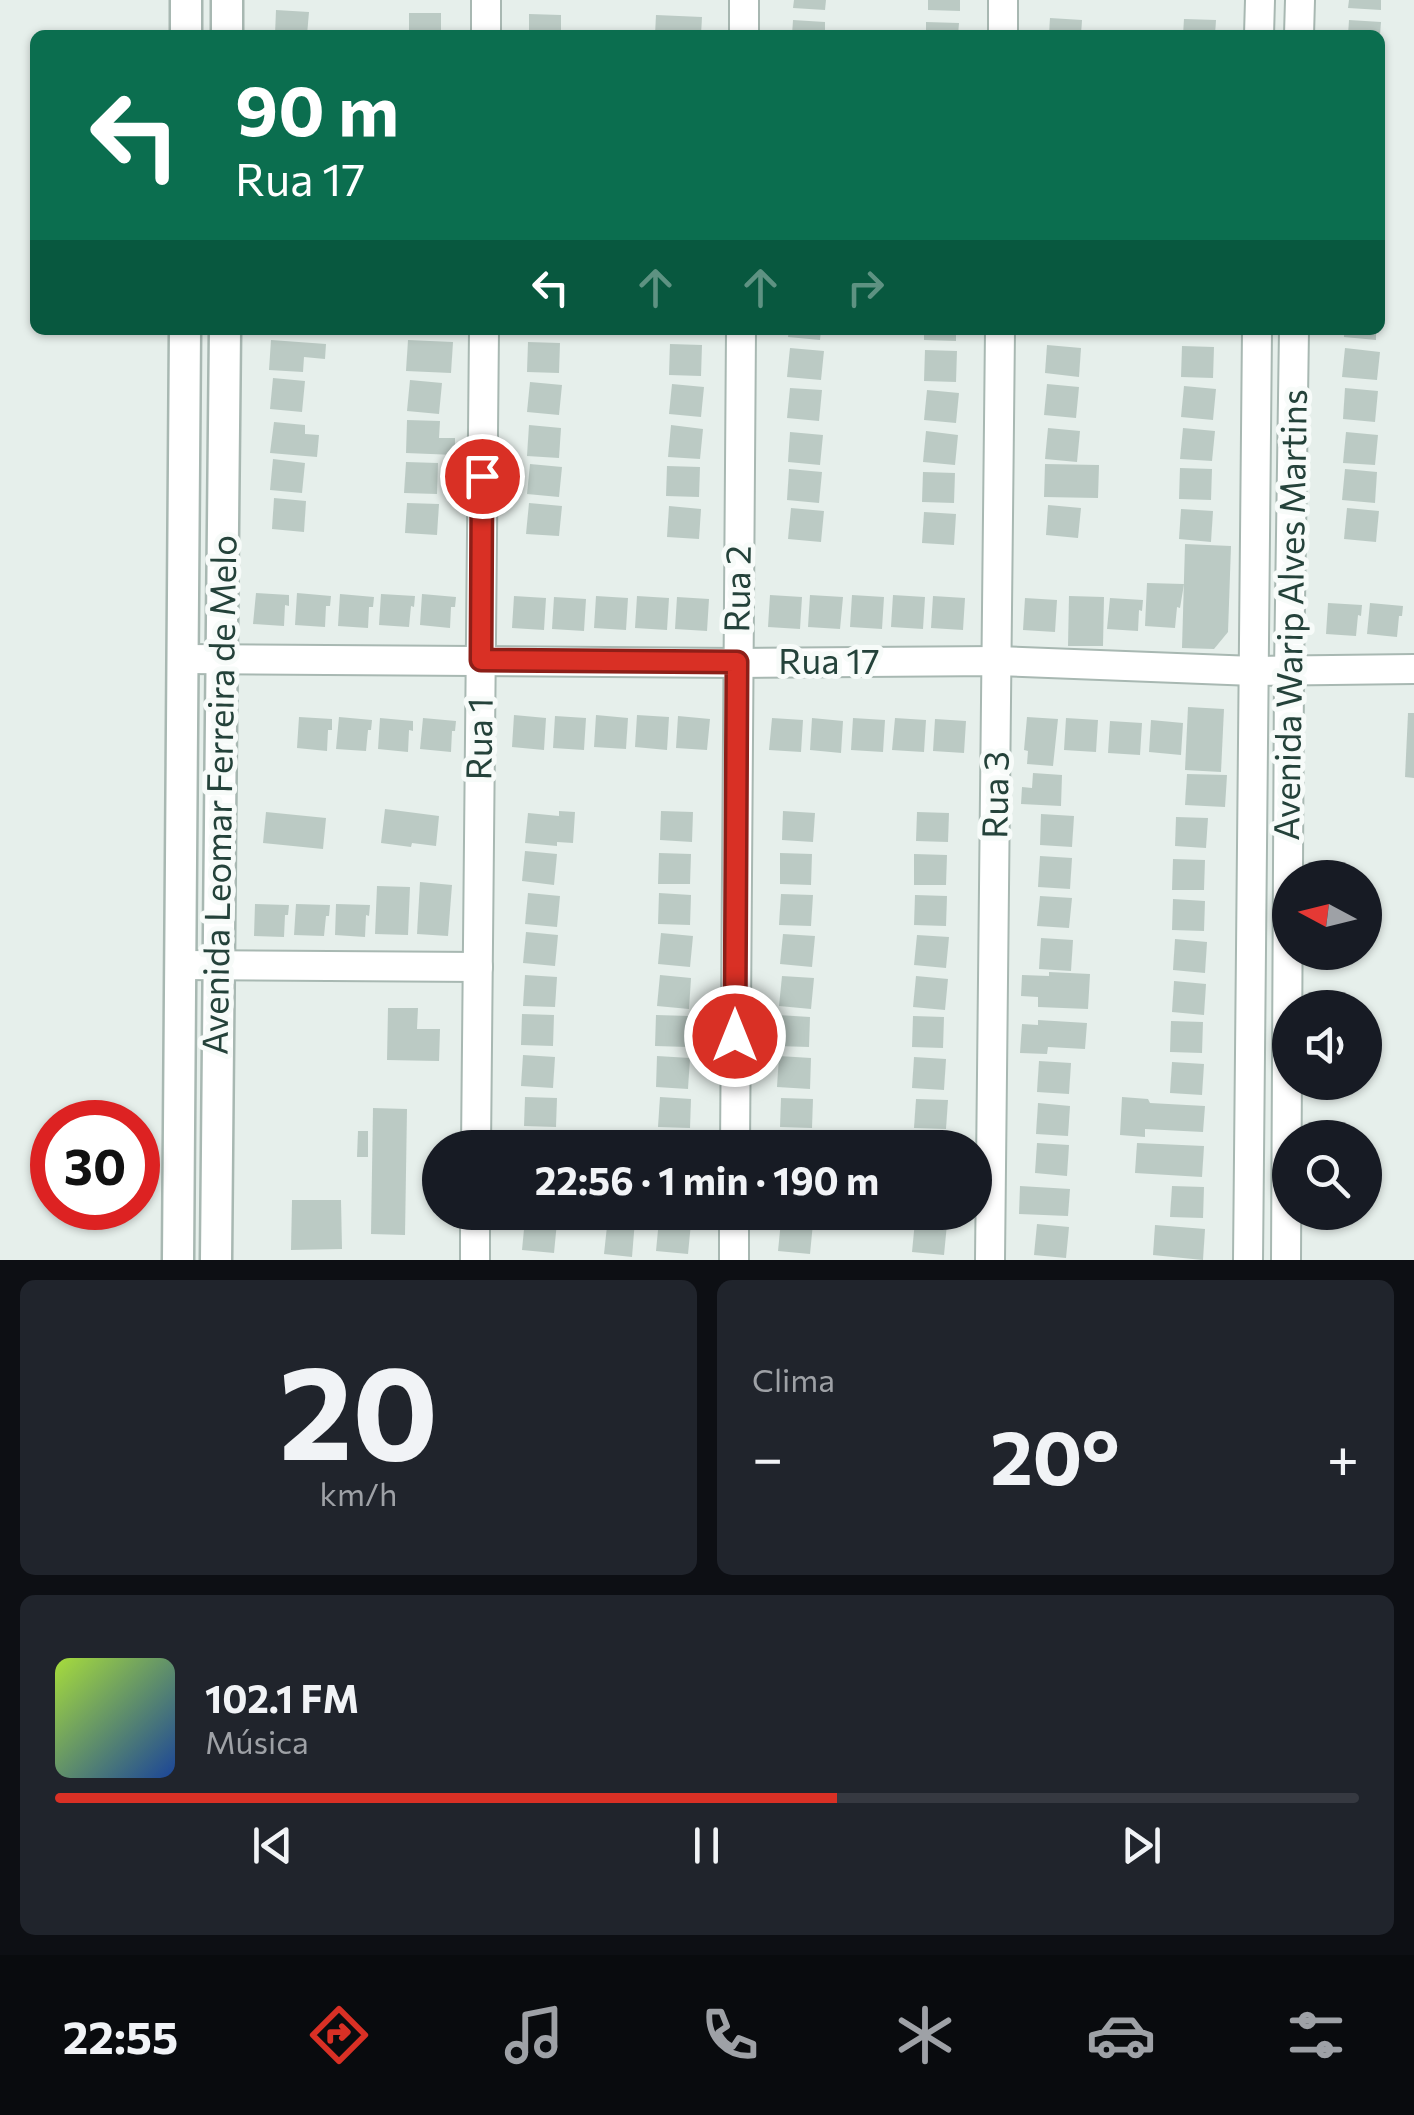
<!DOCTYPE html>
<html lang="pt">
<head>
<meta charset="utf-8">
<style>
  body { margin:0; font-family:Commissioner,sans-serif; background:#20242c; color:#f1f3f6; height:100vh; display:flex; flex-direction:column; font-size:38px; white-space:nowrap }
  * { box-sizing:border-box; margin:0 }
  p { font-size:32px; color:#9ea1a6 }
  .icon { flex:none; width:55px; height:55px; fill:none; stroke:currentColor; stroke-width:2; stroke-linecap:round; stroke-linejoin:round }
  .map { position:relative; height:1260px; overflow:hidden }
  .details { display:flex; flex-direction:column; gap:20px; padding:20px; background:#0d0f14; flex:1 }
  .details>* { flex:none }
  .guide { position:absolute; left:30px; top:30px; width:1355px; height:305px; border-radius:15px; box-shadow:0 2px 8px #0004; background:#0b6e4f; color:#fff; overflow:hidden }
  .needle { width:65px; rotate:277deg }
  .controls { position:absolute; left:1272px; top:860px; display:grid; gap:20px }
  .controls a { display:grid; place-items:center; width:110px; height:110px; border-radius:50%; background:#171b24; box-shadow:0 2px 8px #0004; font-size:50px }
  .speed { position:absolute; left:30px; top:1100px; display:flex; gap:20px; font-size:50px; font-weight:700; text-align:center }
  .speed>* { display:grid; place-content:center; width:130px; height:130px; border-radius:50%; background:#171b24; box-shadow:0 2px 8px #0004; line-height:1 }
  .speed .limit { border:15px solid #d22; background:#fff; color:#111 }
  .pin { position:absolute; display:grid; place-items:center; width:85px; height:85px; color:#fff; margin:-42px; border:5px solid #fff; border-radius:50%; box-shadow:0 2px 10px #0007 }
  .me { position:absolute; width:110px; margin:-55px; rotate:0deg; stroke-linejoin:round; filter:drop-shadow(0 0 8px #0008) }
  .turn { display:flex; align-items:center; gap:35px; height:210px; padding:0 40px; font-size:45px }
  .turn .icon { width:130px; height:130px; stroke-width:2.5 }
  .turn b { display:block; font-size:70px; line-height:85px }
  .lanes { display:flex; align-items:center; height:95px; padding:0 40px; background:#0003; justify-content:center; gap:50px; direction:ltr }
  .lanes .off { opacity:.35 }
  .big { font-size:75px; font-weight:700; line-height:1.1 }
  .details .tile { flex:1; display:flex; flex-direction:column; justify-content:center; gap:15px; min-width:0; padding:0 35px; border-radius:15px; background:#20242c }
  .details .dial { align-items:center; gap:0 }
  .dial b { font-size:130px; line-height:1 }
  .song { display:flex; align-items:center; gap:30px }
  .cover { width:120px; height:120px; border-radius:15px; background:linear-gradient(135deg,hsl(80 70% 55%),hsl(220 70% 35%)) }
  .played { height:10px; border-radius:5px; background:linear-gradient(90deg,#d93025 60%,#363941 60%) }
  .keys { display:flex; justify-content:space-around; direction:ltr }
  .heat { display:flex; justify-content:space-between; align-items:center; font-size:55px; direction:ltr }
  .details .tiles { flex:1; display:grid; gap:20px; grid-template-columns:1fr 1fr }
  .tile:last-child { grid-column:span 2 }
  .trip { position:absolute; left:422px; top:1130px; width:570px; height:100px; border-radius:50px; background:#171b24; box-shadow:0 2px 8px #0004; font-weight:700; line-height:100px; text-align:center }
  .tab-bar { display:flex; height:160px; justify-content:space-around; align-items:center; background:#090b0e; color:#9ea1a6 }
  .tab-bar .icon { width:70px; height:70px }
  .tab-bar .current { color:#d93025 }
  .tab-bar b { font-size:45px; color:#f1f3f6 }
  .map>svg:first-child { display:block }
  .building { fill:#bbcac4 }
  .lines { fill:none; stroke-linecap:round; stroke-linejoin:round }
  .minor-casing { stroke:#a8b8b2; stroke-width:32 }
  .tertiary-casing { stroke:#a8b8b2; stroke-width:35 }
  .minor { stroke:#fff; stroke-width:28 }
  .tertiary { stroke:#fff; stroke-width:30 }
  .route-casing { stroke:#8d1f18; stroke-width:25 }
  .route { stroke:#d93025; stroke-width:18 }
  .labels { text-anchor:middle; stroke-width:10; stroke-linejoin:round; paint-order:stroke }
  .street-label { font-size:35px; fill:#24423a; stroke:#f7fbf9 }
</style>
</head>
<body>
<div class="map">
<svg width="1414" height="1260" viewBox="0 0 1414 1260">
  <rect width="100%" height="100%" fill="#e6efeb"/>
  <g class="building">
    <polygon points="794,0 826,0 825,10 793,8"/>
    <polygon points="928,0 960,0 960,11 928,10"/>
    <polygon points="1349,0 1381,0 1381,10 1348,8"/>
    <polygon points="276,10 309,12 307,35 275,35"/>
    <rect x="409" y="13" width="32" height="22"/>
    <polygon points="529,14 561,15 561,35 529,35"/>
    <polygon points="656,15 702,17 701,35 655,35"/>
    <polygon points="1050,18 1082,20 1081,35 1049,35"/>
    <polygon points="1184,19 1216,20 1215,35 1183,35"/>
    <polygon points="793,20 825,22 825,35 792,35"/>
    <polygon points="1349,20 1381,22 1380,35 1348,35"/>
    <polygon points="926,22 959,23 958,35 926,35"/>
    <polygon points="789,330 821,330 820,340 788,337"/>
    <polygon points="924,330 956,330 956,341 924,340"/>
    <polygon points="1344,330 1376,330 1376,340 1344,337"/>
    <polygon points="271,340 326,344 325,359 304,357 303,372 269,370"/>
    <polygon points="408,340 453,342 451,373 406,371"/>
    <polygon points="528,342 560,343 559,373 527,372"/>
    <polygon points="670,344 702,345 701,376 669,375"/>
    <polygon points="1047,345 1081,348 1079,377 1045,373"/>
    <polygon points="1182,346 1214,347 1213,378 1181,377"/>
    <polygon points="790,348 824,351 821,380 787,377"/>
    <polygon points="1345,348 1380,352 1377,380 1342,377"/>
    <polygon points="925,350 957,351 956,382 924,381"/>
    <polygon points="273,378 305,381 302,412 270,409"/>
    <polygon points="410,380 442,383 439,414 407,411"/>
    <polygon points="530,382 562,385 559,415 527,412"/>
    <polygon points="672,384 704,387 701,417 669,414"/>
    <polygon points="1047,384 1079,387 1076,418 1044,415"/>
    <polygon points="1184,386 1216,389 1213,420 1181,417"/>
    <polygon points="790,388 822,390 819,421 787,418"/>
    <polygon points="1345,388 1378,391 1375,422 1343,419"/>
    <polygon points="927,390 959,393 956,423 924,420"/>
    <polygon points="407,420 440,421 439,438 455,438 455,455 406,453"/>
    <polygon points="274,422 305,425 305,434 319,435 317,457 270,453"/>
    <polygon points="529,425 561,428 559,458 527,456"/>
    <polygon points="671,425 703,429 700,459 668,457"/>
    <polygon points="1048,428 1080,431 1077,462 1045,459"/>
    <polygon points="1183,428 1215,431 1212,461 1180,459"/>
    <polygon points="926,431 958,435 955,465 923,462"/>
    <polygon points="790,432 823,435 820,465 788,462"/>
    <polygon points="1346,432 1378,435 1375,465 1343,463"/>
    <polygon points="273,459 305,463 302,493 270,490"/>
    <polygon points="406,462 438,463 437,494 404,493"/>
    <polygon points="530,464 562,467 559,497 527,494"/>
    <polygon points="1045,464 1099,465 1098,498 1044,497"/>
    <polygon points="667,466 700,467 699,497 666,496"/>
    <polygon points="1180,468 1212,469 1211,500 1179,499"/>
    <polygon points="789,469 822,472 819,503 787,500"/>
    <polygon points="1345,469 1377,472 1375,503 1342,500"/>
    <polygon points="923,472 955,473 954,503 922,502"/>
    <polygon points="274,498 306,501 304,532 272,529"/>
    <polygon points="407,503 439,504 437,535 405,533"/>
    <polygon points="529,503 562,506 559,536 526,534"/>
    <polygon points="1048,505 1081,508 1078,538 1046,535"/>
    <polygon points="669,506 701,509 699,539 667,537"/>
    <polygon points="791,508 824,511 821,542 788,539"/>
    <polygon points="1347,508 1379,511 1376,542 1344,539"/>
    <polygon points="1181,509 1213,511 1211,542 1179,539"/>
    <polygon points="924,512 956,514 954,545 922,543"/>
    <polygon points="1185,544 1231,546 1228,632 1214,649 1182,648"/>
    <polygon points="1147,583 1184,584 1180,608 1177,607 1175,628 1145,626"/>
    <polygon points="256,593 289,595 289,606 285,605 284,626 253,624"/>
    <polygon points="297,593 331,596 330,606 326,606 325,627 295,625"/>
    <polygon points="340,594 374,597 373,607 369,607 368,628 338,626"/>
    <polygon points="381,594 415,596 414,607 411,606 409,627 379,625"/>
    <polygon points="422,594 456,597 455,607 451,607 450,628 420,625"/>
    <polygon points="770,595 802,597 800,629 768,627"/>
    <polygon points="810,595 843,597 840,629 808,627"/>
    <polygon points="852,595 884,597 882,629 850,627"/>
    <polygon points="893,595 925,597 923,629 891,627"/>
    <polygon points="514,596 546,598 544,630 512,628"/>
    <polygon points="596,596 628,598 626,630 594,628"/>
    <polygon points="637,596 669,598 667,630 635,628"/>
    <polygon points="933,596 965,598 963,630 931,628"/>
    <polygon points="1069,596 1104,597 1103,646 1068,646"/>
    <polygon points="554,597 586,599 584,631 552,629"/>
    <polygon points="677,597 709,599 707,631 675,629"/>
    <polygon points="1025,598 1057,600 1055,632 1023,630"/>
    <polygon points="1110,598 1143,600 1142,611 1139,610 1138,631 1107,629"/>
    <polygon points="1328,603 1362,605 1361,616 1358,615 1356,636 1326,634"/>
    <polygon points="1370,603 1403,606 1402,616 1399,616 1397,637 1367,634"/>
    <polygon points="1188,707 1224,709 1221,772 1185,770"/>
    <polygon points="1408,713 1414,713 1414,778 1405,777"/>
    <polygon points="514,715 546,718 544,750 512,747"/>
    <polygon points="596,715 628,718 626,749 594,747"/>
    <polygon points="637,715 669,717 667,750 635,747"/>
    <polygon points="555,716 586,718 584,750 553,748"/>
    <polygon points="678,716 710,719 707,750 676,748"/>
    <polygon points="299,717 332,719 332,730 328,730 327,751 297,748"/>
    <polygon points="339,717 372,720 371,730 368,730 366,751 336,749"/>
    <polygon points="1027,717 1058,719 1053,766 1027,764 1028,751 1024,750"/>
    <polygon points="380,718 413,721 413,731 409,730 408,752 378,749"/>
    <polygon points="423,718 456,721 455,731 452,731 451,752 420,749"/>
    <polygon points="772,718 803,720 801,752 769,750"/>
    <polygon points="812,718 843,721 841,753 810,750"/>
    <polygon points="853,718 885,720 883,752 851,750"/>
    <polygon points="895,718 926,720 924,752 892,750"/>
    <polygon points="1066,718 1098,720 1096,752 1064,750"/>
    <polygon points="935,719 966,721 964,753 933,751"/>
    <polygon points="1151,720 1183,723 1181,755 1149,752"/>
    <polygon points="1110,721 1142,723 1140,755 1108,753"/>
    <polygon points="1033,773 1062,775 1061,806 1021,804 1022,787 1032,788"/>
    <polygon points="1187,774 1227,775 1225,807 1185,805"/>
    <polygon points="385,809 439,816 436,846 412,843 411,847 381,843"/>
    <polygon points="559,811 575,812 573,843 557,842 557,846 525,843 528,813 559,816"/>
    <polygon points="661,811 693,812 692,842 660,840"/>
    <polygon points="783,811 815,813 813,842 782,840"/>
    <polygon points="266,812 326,818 323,849 263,843"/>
    <polygon points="917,812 949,813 948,842 916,841"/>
    <polygon points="1041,814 1074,816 1072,847 1040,845"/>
    <polygon points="1176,817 1208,818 1206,848 1175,846"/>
    <polygon points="525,851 557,854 554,885 522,881"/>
    <polygon points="659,853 691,854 690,884 658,884"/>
    <polygon points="780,853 812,854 811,885 780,884"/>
    <polygon points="914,854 947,855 946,885 914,885"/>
    <polygon points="1040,856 1072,858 1070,889 1038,887"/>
    <polygon points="1173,859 1205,860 1204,890 1172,890"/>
    <polygon points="420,882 452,885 448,936 417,934"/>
    <polygon points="377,886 410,887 408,935 375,934"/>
    <polygon points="528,893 560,896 557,927 525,924"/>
    <polygon points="659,893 691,895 690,925 658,924"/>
    <polygon points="781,894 813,895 811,926 779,925"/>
    <polygon points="915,895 947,896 946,926 914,925"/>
    <polygon points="1040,896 1072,898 1069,928 1037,926"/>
    <polygon points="1173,899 1205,901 1204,931 1172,930"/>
    <polygon points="255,904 289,905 288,915 285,915 284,937 254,936"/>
    <polygon points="296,904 330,905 329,916 326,916 324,936 294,935"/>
    <polygon points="336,904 370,905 369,916 366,915 365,937 335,935"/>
    <polygon points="526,932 558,935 555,966 523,963"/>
    <polygon points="661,933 693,936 690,967 658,964"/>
    <polygon points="783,934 815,936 812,967 780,964"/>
    <polygon points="917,935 949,937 946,968 914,965"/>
    <polygon points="1041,938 1073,940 1071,971 1039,969"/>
    <polygon points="1175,939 1207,942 1205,973 1173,970"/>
    <polygon points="1049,972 1090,974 1088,1009 1038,1007 1038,997 1021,996 1022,975 1049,976"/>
    <polygon points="525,975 557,977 555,1007 523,1006"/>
    <polygon points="660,975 691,978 689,1009 657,1006"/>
    <polygon points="782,976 814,978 811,1009 779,1006"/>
    <polygon points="916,976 948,979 945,1010 913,1007"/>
    <polygon points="1174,981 1206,984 1204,1015 1172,1012"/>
    <polygon points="388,1008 418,1008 417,1029 440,1029 439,1061 387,1060"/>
    <polygon points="522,1014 554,1015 553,1046 521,1045"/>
    <polygon points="656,1015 689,1016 688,1047 655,1046"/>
    <polygon points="778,1015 810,1017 809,1047 777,1046"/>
    <polygon points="913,1016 944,1017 943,1048 912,1047"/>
    <polygon points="1038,1020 1087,1023 1085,1049 1048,1047 1047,1054 1020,1053 1022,1024 1038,1025"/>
    <polygon points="1171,1021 1203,1022 1202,1053 1170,1052"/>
    <polygon points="523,1055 555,1057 553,1088 521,1086"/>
    <polygon points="657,1056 690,1058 688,1089 656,1087"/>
    <polygon points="779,1056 811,1058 810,1089 777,1087"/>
    <polygon points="914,1057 946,1059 944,1090 912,1088"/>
    <polygon points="1039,1061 1071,1063 1069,1094 1037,1092"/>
    <polygon points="1172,1062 1204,1064 1202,1095 1170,1093"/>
    <polygon points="525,1097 557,1098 556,1127 524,1126"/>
    <polygon points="660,1097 691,1099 690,1128 658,1127"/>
    <polygon points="1122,1097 1148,1099 1150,1103 1205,1106 1203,1132 1145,1129 1145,1137 1120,1135"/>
    <polygon points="781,1098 813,1099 812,1128 780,1127"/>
    <polygon points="916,1099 948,1100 946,1129 914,1128"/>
    <polygon points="1038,1103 1070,1106 1068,1136 1036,1134"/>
    <polygon points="373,1108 407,1109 405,1235 371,1234"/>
    <polygon points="358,1131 368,1131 368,1157 357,1157"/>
    <polygon points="523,1138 555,1140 555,1148 522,1148"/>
    <polygon points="1037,1143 1069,1145 1067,1176 1035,1173"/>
    <polygon points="1137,1143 1204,1146 1202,1177 1135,1173"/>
    <polygon points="1020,1186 1070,1189 1068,1216 1019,1214"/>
    <polygon points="1172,1186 1204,1187 1203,1218 1170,1217"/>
    <polygon points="292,1200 341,1200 342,1249 291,1250"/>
    <polygon points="608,1217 635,1220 632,1257 604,1254"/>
    <polygon points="525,1219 557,1222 554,1253 522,1250"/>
    <polygon points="659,1220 691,1223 688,1254 656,1251"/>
    <polygon points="781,1221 813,1223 810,1254 778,1251"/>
    <polygon points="915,1221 947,1224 944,1255 912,1252"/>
    <polygon points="1037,1224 1069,1227 1066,1258 1034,1255"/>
    <polygon points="1155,1225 1205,1229 1203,1260 1153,1255"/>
  </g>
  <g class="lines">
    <defs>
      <g id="minor">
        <polyline points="486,35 486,0"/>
        <polyline points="744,35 744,0"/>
        <polyline points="1003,35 1003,0"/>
        <polyline points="1259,35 1260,0"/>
        <polyline points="1299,35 1300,0"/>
        <polyline points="184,659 737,663 997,661 1254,671 1414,669"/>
        <polyline points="181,965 478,967"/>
        <polyline points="476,1148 484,330"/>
        <polyline points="735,1148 741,330"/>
        <polyline points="475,1260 475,1212"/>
        <polyline points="734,1260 734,1212"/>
        <polyline points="990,1260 1000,330"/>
        <polyline points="1248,1260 1257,330"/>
        <polyline points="1286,1260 1289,671 1294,330"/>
      </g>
      <g id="tertiary">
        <polyline points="186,35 186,0"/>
        <polyline points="227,35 227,0"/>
        <polyline points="178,1260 185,330"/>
        <path d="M216,1260C217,950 223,640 225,330"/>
      </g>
    </defs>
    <use href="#minor" class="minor-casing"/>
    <use href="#tertiary" class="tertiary-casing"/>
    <use href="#minor" class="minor"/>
    <use href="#tertiary" class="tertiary"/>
  </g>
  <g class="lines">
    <defs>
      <polyline id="route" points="482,476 481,660 737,662 735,1036"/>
    </defs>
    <use href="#route" class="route-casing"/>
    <use href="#route" class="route"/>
  </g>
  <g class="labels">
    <g class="street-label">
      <text transform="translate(738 589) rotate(-89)" y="12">Rua 2</text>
      <text transform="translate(1291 615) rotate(-89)" y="12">Avenida Warip Alves Martins</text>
      <text x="829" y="674">Rua 17</text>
      <text transform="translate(480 739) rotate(-89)" y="12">Rua 1</text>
      <text transform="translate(220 795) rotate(-89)" y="12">Avenida Leomar Ferreira de Melo</text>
      <text transform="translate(996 795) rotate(-89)" y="12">Rua 3</text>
    </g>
  </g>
</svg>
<div class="controls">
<a><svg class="needle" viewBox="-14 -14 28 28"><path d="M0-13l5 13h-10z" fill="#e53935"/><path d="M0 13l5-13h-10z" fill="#9ea1a6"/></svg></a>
<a><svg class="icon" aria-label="sound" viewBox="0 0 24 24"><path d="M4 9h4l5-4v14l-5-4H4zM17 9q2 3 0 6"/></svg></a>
<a><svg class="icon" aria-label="search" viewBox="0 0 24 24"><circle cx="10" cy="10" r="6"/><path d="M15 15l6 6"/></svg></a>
</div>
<div class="speed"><div class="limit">30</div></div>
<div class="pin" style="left:482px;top:476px;background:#d93025"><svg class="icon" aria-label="arrive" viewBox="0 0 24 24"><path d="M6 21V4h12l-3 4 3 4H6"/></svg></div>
<svg class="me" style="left:735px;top:1036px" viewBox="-20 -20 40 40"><circle r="17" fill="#d93025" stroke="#fff" stroke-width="3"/><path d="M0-11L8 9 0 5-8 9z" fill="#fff"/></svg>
<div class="trip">22:56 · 1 min · 190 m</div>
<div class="guide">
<div class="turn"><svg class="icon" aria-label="left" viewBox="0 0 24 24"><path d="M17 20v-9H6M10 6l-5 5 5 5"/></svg><div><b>90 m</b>Rua 17</div></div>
<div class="lanes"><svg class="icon" aria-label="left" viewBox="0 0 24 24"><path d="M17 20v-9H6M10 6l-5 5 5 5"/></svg><svg class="icon off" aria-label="ahead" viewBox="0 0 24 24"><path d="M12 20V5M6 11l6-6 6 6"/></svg><svg class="icon off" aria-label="ahead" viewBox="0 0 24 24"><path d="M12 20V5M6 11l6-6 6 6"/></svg><svg class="icon off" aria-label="right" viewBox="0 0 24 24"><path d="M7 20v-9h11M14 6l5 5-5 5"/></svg></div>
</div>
</div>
<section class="details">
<div class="tiles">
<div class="tile dial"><b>20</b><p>km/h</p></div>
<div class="tile"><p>Clima</p>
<div class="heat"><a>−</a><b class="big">20°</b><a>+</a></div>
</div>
<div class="tile">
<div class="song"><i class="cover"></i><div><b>102.1 FM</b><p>Música</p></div></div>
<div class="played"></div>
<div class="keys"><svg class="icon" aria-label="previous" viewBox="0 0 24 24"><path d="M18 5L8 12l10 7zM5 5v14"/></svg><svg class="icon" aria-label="pause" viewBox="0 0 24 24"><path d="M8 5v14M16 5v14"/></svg><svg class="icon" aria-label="next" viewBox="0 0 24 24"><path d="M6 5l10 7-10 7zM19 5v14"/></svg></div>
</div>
</div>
</section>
<nav class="tab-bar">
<b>22:55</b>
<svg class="icon current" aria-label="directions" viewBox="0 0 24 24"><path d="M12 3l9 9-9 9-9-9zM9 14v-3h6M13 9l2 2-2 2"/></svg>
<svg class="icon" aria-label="music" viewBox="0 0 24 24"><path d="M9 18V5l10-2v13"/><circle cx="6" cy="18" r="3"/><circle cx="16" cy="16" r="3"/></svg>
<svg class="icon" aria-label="phone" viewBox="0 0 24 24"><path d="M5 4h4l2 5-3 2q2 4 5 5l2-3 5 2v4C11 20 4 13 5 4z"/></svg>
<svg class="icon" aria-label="climate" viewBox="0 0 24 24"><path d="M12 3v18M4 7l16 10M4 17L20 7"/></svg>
<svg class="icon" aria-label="car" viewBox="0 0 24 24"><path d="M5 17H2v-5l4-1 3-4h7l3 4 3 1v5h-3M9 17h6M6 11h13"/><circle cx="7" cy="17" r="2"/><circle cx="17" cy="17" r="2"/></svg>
<svg class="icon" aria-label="filters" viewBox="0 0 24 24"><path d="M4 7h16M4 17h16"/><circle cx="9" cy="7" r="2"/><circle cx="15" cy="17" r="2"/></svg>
</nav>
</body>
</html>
